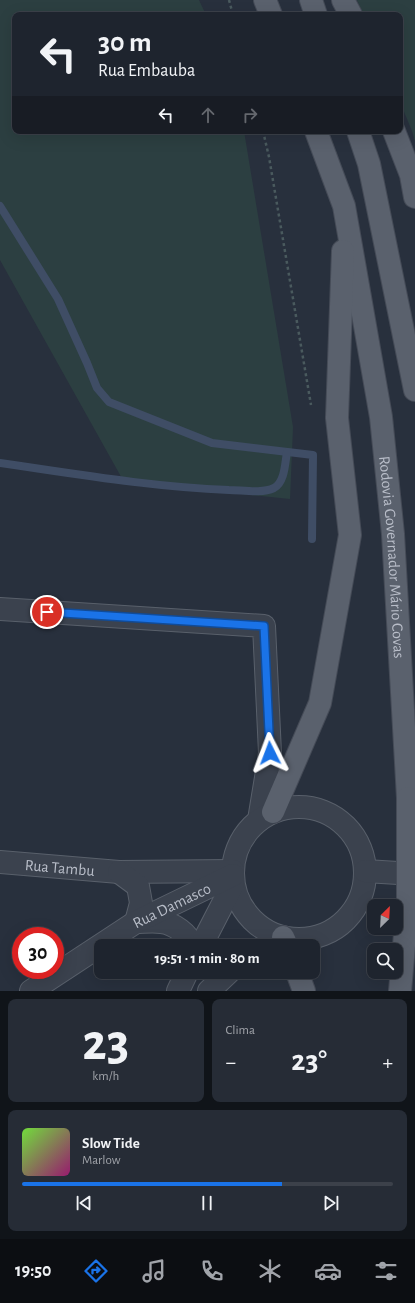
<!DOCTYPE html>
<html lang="pt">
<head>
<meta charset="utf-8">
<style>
  body { margin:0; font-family:"Alegreya Sans",sans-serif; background:#262c36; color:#f1f3f6; height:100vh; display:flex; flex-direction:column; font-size:15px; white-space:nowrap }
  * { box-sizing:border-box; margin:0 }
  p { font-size:13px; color:#a1a4aa }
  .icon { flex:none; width:22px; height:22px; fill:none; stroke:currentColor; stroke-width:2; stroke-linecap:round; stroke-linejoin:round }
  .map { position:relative; height:991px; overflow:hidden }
  .sheet { display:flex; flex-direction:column; gap:8px; padding:8px; background:#101419; flex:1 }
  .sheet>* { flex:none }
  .top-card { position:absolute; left:12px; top:12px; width:391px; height:122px; border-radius:8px; box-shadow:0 4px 16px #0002,0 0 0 1px #3c414a; background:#1e242e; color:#f1f3f6; overflow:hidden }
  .needle { width:26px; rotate:24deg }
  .fabs { position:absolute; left:367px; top:899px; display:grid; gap:8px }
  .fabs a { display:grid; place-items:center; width:36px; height:36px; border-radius:8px; background:#1e242e; box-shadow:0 4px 16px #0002,0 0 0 1px #3c414a; font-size:20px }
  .speed { position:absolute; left:12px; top:927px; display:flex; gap:8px; font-size:20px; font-weight:700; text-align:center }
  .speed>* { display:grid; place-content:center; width:52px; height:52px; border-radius:50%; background:#1e242e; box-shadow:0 4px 16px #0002,0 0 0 1px #3c414a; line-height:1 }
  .speed .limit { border:6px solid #d22; background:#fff; color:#111 }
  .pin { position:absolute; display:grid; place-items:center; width:34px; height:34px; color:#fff; margin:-17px; border:2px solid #fff; border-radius:50%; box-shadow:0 1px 4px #0007 }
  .me { position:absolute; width:44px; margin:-22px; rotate:357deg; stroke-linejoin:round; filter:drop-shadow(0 0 3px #0008) }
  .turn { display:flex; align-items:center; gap:14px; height:84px; padding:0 20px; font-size:18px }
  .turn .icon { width:52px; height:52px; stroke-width:2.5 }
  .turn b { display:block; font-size:28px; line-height:34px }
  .lanes { display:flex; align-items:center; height:38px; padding:0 20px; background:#0003; justify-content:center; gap:20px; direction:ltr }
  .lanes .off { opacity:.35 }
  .big { font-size:30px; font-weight:600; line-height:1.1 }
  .sheet .card { flex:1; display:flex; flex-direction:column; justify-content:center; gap:6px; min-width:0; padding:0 14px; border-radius:8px; background:#262c36 }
  .sheet .dial { align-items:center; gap:0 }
  .dial b { font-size:52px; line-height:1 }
  .song { display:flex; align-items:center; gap:12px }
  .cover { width:48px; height:48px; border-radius:6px; background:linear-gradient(135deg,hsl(100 70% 55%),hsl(320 70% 35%)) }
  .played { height:4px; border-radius:2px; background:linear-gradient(90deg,#1a73e8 70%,#3c414a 70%) }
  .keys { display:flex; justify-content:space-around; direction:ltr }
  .heat { display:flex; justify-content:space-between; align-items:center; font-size:22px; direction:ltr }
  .sheet .tiles { flex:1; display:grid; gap:8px; grid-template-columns:1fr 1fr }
  .card:last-child { grid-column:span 2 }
  .trip { position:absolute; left:94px; top:939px; width:226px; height:40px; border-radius:8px; background:#1e242e; box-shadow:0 4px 16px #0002,0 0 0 1px #3c414a; font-weight:600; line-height:40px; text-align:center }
  .tab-bar { display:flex; height:64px; justify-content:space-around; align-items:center; background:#0c0e12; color:#a1a4aa }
  .tab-bar .icon { width:28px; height:28px }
  .tab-bar .active { color:#1a73e8 }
  .tab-bar b { font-size:18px; color:#f1f3f6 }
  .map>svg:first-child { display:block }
  .green { fill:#2c3f41 }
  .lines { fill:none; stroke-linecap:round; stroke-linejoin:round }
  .stream { stroke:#3f4d65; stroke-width:8 }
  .minor-casing { stroke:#59606b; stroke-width:24 }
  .tertiary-casing { stroke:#59606b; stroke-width:24 }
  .primary-casing { stroke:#454b57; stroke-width:24 }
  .path { stroke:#4a5a5e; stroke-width:2.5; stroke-dasharray:3 3; stroke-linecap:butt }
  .minor { stroke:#3b424e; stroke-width:22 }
  .tertiary { stroke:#3b424e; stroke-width:22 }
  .primary { stroke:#5a616d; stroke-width:22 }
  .primary-bridge-casing { stroke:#454b57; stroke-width:24; stroke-linecap:butt }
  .primary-bridge { stroke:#5a616d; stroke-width:22 }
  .route-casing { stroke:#114b97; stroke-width:10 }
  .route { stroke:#1a73e8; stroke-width:7 }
  .labels { text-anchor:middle; stroke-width:4; stroke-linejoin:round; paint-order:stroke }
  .street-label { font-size:16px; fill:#b8bdc8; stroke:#202733 }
</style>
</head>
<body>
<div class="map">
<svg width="415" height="991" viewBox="0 0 415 991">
  <rect width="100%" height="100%" fill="#28303d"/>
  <g class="green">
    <polygon points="0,0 199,0 206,15 15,15 15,131 244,131 293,427 290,499 124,482 0,260"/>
    <polygon points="357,0 415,0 415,141 412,131 400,102 400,15 364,15"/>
  </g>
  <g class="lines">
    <g class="stream">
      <polyline points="0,206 58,299 87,363 97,388 109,402 212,443 313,455 312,539"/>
      <path d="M0,463C76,474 152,487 229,490C242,490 261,494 274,488C285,482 285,463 287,452"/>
    </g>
    <defs>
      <g id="minor">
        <polyline points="0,609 264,626 270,753 259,820"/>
        <circle cx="299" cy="873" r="66"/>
        <path id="s1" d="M0,862L119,872L233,871"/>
        <path d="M119,872L138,886L141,903L136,922C144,922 153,921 161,922C173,923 189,934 192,946"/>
        <polyline points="201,946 233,884"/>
        <path id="s2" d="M31,991L136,922L233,875"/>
        <polyline points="178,991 187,972"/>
        <polyline points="209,991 229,972"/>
      </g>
      <polyline id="tertiary" points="365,871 415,874"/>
      <g id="primary">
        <polyline points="265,0 271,15"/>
        <polyline points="311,0 316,15"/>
        <polyline points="343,0 351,15"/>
        <path id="s3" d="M316,131L344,206L381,417L393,534L408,798"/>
        <polyline points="358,131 369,164 415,390"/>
        <polyline points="394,131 411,175 415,197"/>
        <polyline points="273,812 320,703 350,535 337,418 343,251"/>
        <polyline points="283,937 287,946"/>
        <polyline points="297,972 304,991"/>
        <polyline points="400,991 408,900"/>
      </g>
    </defs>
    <use href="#minor" class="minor-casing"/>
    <use href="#tertiary" class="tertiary-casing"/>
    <use href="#primary" class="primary-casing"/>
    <g class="path">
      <polyline points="229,0 233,15"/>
      <polyline points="263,131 269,157 311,405"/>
    </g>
    <use href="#minor" class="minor"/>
    <use href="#tertiary" class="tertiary"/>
    <use href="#primary" class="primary"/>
    <defs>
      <polyline id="primary-bridge" points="408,798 408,900"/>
    </defs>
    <use href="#primary-bridge" class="primary-bridge-casing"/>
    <use href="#primary-bridge" class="primary-bridge"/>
  </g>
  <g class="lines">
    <defs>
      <polyline id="route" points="47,612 264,626 270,753"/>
    </defs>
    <use href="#route" class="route-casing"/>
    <use href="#route" class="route"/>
  </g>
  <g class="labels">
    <g class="street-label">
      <text dy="6" stroke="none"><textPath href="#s3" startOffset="435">Rodovia Governador Mário Covas</textPath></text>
      <text dy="6" stroke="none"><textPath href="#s1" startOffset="60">Rua Tambu</textPath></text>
      <text dy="6" stroke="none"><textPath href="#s2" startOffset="165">Rua Damasco</textPath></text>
    </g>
  </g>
</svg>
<div class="fabs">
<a><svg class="needle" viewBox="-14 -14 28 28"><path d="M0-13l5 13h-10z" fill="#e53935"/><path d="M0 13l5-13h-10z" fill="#a1a4aa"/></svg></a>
<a><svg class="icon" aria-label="search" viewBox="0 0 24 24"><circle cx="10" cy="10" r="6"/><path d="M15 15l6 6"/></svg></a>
</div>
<div class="speed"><div class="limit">30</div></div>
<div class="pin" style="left:47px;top:612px;background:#d93025"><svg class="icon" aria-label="arrive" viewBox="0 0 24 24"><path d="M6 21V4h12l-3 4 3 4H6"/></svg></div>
<svg class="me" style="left:270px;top:753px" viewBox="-20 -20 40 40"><path d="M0-17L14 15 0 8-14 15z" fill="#1a73e8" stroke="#fff" stroke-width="4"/></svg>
<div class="trip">19:51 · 1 min · 80 m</div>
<div class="top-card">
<div class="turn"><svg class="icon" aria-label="left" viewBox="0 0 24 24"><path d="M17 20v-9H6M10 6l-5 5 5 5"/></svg><div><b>30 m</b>Rua Embauba</div></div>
<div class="lanes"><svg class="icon" aria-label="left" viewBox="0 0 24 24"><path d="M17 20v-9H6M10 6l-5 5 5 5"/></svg><svg class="icon off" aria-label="ahead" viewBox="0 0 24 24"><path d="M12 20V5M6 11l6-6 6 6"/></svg><svg class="icon off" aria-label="right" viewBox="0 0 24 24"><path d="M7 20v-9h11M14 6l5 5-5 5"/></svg></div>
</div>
</div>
<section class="sheet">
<div class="tiles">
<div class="card dial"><b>23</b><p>km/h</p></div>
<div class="card"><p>Clima</p>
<div class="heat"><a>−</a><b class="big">23°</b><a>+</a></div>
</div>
<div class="card">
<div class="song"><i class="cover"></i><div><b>Slow Tide</b><p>Marlow</p></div></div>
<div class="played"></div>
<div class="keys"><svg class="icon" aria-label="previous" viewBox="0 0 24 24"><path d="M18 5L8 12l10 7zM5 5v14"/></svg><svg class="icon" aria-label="pause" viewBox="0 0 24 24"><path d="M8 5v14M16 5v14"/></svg><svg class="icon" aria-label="next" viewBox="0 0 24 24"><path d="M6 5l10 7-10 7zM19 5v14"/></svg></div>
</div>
</div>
</section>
<nav class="tab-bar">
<b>19:50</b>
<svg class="icon active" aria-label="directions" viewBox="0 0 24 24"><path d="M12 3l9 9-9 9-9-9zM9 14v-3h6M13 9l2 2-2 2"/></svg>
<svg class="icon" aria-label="music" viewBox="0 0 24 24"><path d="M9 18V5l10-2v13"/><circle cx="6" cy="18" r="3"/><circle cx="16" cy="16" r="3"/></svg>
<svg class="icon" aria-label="phone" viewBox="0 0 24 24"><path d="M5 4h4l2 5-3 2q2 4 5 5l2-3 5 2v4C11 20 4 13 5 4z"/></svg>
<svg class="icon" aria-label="climate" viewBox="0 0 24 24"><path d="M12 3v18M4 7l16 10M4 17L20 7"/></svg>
<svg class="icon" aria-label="car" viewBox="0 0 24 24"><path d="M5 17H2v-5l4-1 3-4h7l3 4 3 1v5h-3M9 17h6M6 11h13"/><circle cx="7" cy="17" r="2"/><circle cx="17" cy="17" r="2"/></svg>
<svg class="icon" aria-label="filters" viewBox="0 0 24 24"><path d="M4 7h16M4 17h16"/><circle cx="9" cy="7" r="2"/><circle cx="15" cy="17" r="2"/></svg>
</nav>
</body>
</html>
